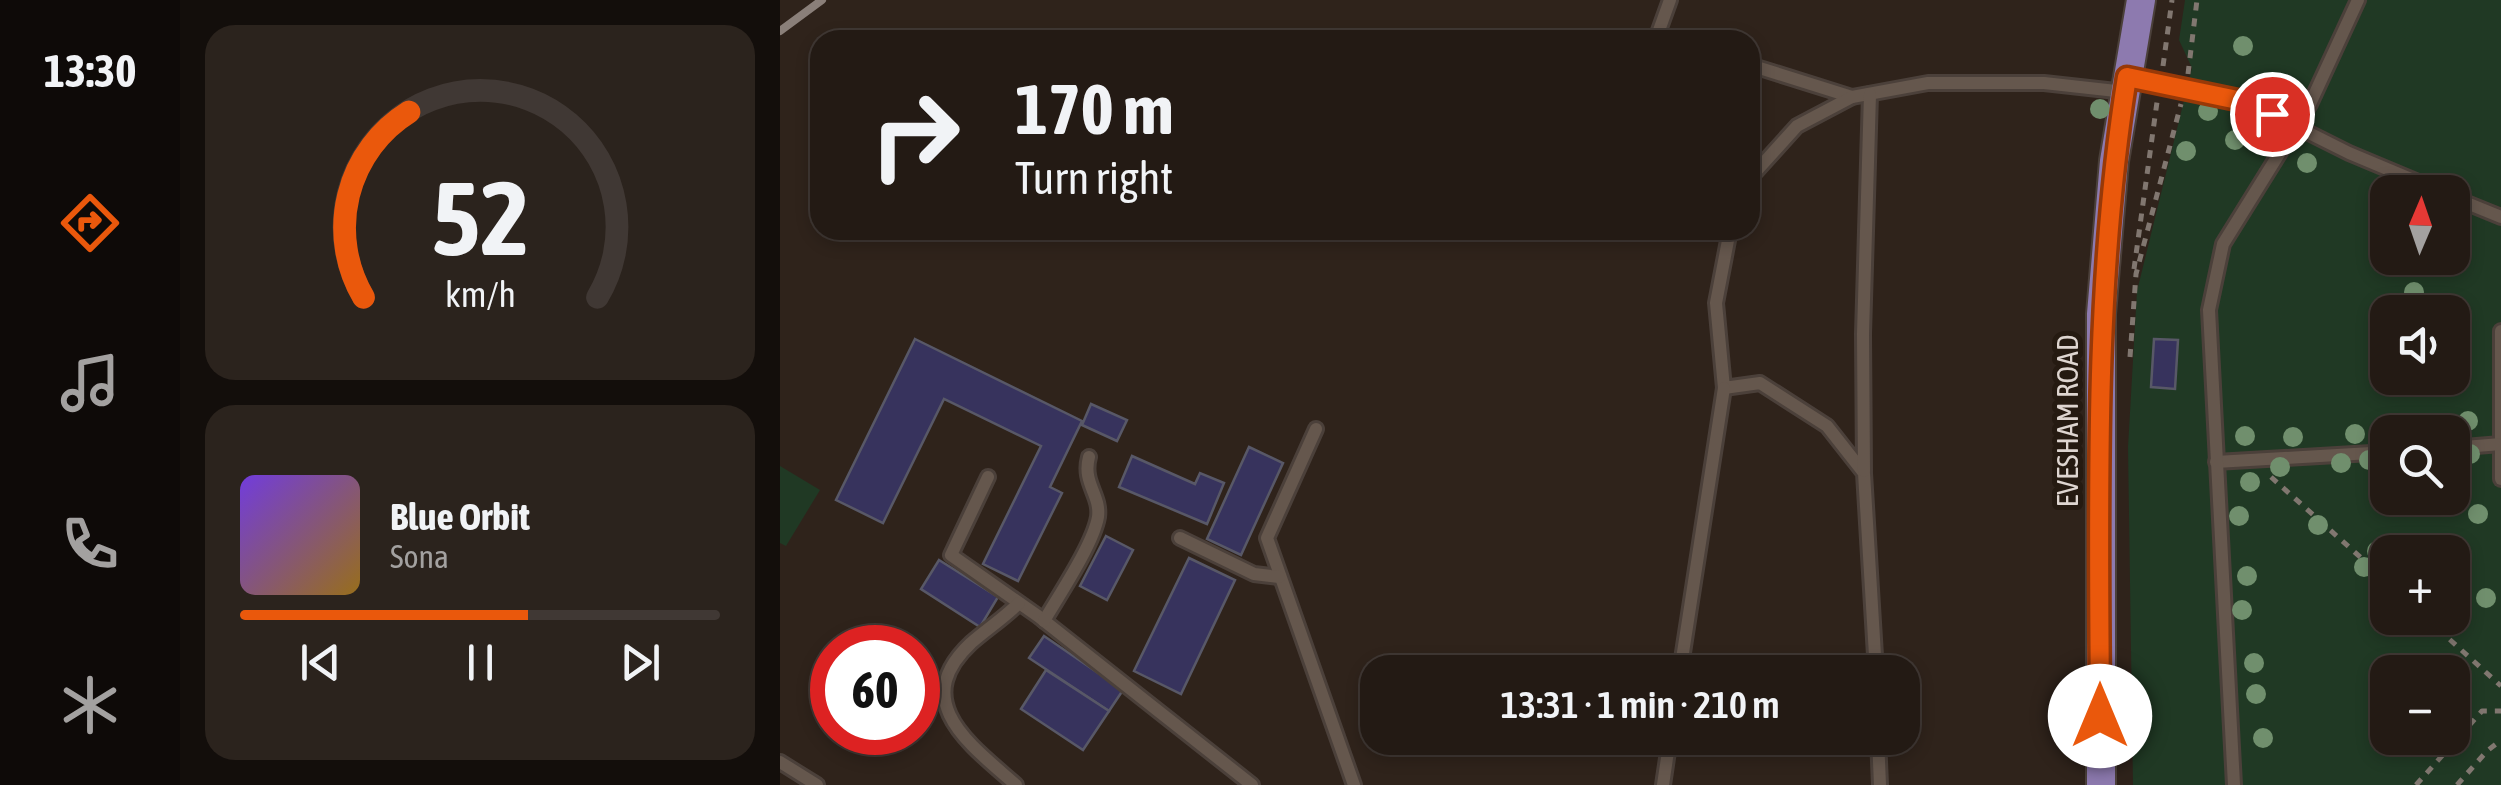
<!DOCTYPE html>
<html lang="en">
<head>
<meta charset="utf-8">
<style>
  body { margin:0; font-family:"Asap Condensed",sans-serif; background:#2b231d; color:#f1f3f6; height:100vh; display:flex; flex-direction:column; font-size:38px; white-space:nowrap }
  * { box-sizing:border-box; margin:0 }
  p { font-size:32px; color:#a3a1a0 }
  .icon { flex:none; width:55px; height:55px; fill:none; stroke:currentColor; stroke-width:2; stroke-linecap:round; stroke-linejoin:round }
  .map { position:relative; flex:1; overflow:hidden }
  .details { display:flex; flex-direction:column; gap:25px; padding:25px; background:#130e0b; width:600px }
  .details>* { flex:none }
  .top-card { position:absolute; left:30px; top:30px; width:950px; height:210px; border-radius:30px; box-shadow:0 5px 15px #0003,0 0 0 2px #403834; background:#231a14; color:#f1f3f6; overflow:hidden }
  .needle { width:65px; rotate:2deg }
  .controls { position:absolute; left:1590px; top:175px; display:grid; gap:20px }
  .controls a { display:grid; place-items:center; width:100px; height:100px; border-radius:20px; background:#231a14; box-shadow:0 5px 15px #0003,0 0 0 2px #403834; font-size:50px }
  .speed { position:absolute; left:30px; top:625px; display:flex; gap:20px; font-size:50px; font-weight:700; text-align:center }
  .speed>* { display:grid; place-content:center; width:130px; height:130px; border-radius:50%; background:#231a14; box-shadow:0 5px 15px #0003,0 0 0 2px #403834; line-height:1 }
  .speed .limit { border:15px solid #d22; background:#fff; color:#111 }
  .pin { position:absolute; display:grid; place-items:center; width:85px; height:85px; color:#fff; margin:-42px; border:5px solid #fff; border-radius:50%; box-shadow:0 2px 10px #0007 }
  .me { position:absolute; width:110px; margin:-55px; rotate:0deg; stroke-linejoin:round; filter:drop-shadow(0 0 8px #0008) }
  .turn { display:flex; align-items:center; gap:35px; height:210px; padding:0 40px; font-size:45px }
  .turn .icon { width:130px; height:130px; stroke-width:2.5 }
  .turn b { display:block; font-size:70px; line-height:85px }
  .details .widget { flex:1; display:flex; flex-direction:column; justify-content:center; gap:15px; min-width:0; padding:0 35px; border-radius:30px; background:#2b231d }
  .details .dial { align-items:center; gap:0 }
  .dial svg { height:260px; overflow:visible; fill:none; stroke:#403834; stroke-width:7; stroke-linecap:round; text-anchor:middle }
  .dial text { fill:#f1f3f6; stroke:none }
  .song { display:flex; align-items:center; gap:30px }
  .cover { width:120px; height:120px; border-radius:15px; background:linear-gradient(135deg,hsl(260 70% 55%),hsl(40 70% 35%)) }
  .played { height:10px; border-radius:5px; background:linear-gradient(90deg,#ea580c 60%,#403834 60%) }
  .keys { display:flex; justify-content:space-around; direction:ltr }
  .trip { position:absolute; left:580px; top:655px; width:560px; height:100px; border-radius:30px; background:#231a14; box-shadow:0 5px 15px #0003,0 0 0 2px #403834; font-weight:600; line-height:100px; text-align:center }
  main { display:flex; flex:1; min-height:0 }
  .dock { display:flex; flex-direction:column; width:180px; justify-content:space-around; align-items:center; background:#0e0a08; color:#a3a1a0 }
  .dock .icon { width:70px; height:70px }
  .dock .on { color:#ea580c }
  .dock b { font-size:45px; color:#f1f3f6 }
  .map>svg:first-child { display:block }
  .green { fill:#203924; fill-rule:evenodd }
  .building { fill:#37335d; stroke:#585867; stroke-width:2.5 }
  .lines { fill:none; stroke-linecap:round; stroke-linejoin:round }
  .service-casing { stroke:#4b403a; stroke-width:18 }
  .primary-casing { stroke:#4b403a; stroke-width:32 }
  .path { stroke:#817770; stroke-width:5; stroke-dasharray:8 8; stroke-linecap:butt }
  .service { stroke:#65574d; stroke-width:12 }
  .primary { stroke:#8d7aaf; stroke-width:28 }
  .rail { stroke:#8a7f79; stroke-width:8 }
  .tree { fill:#708f6d }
  .route-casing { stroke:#983908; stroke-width:25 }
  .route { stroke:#ea580c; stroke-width:18 }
  .labels { text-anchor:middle; stroke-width:10; stroke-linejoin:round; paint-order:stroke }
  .street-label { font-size:30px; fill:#ded5d0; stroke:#251a11 }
</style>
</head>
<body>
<main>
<nav class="dock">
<b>13:30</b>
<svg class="icon on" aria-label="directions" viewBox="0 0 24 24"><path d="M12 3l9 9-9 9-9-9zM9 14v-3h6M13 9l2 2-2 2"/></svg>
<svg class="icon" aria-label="music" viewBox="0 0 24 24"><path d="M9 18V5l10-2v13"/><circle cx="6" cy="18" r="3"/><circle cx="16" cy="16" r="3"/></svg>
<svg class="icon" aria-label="phone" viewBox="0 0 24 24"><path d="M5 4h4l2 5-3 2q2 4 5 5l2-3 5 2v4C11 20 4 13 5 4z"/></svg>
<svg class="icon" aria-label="climate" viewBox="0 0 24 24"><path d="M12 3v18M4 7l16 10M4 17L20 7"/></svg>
</nav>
<section class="details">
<div class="widget dial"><svg viewBox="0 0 100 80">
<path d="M14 69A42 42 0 1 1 86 69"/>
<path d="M14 69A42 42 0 0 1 28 12" stroke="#ea580c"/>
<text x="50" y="56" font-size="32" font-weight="700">52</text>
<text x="50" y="72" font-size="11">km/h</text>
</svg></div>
<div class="widget">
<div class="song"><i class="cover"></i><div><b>Blue Orbit</b><p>Sona</p></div></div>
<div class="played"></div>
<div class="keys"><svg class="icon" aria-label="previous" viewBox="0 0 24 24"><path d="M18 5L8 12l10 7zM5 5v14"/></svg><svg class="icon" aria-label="pause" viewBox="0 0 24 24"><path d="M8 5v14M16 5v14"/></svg><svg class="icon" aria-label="next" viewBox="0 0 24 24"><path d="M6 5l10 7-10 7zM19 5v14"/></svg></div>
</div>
</section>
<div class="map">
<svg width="1721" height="785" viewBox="0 0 1721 785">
  <rect width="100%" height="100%" fill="#2f231b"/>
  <g class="green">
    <path d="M1405,0H1721V785H1353L1348,447L1357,291L1412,68L1399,40ZM1608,192H1672V258H1608ZM1608,312H1672V378H1608ZM1608,432H1672V498H1608ZM1608,552H1672V618H1608ZM1608,672H1672V738H1608Z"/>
    <polygon points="0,466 40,490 6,546 0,543"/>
  </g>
  <g class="building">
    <polygon points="135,339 302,421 270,487 282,493 238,581 203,564 261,446 164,399 103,523 56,500"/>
    <polygon points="1374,339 1398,340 1395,389 1371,387"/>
    <polygon points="311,404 347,420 337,441 302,425"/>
    <polygon points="469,447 503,463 461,555 427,539"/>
    <polygon points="352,456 415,484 420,473 444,483 427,524 339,487"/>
    <polygon points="326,536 353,550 327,600 300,586"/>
    <polygon points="409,558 455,580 401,694 354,671"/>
    <polygon points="159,560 218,597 200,627 141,589"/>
    <polygon points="264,636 343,690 329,711 249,658"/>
    <polygon points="266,670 329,711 303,750 241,709"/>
  </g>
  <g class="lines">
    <defs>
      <g id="service">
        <polyline points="890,0 877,36 891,40"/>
        <polyline points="970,65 1072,97"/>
        <polyline points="1347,77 1467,102 1569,153 1662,192"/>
        <polyline points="970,178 1017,126 1072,97 1148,83 1264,83 1345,92"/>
        <polyline points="1672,197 1721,217"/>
        <polyline points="950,230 936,303 944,388 980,383 1047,426 1084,473 1096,672"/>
        <polyline points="1721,331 1721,479"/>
        <polyline points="536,429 487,538 574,785"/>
        <polyline points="1672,448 1721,444"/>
        <polyline points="1436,462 1608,452"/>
        <polyline points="1084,471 1083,334 1090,94"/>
        <polyline points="208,477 171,555 258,616 472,785"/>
        <polyline points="400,538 474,574 499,577"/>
        <path d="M264,621C279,595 313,545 318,517C321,495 302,483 309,457"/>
        <polyline points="900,672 944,388"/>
        <polyline points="1098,738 1100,785"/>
        <polyline points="0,762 37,785"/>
        <path d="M236,785C191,745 128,702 191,643C207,629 224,618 239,603"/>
        <polyline points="883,785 890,738"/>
        <polyline points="1454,785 1429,310 1443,244 1530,104 1578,0"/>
      </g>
      <polyline id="primary" points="1321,785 1321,314 1334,161 1361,0"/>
    </defs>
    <use href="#service" class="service-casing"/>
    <use href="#primary" class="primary-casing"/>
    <g class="path">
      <polyline points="1383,66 1392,0"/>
      <polyline points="1408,74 1417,0"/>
      <polyline points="1354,269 1377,102"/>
      <polyline points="1350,357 1356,274 1401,104"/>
      <polyline points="1491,477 1608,582"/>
      <polyline points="1646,618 1721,686"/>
      <polyline points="1636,785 1702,711 1721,711"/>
      <polyline points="1677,785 1707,751 1721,740"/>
    </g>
    <use href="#service" class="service"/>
    <use href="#primary" class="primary"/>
    <polyline class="rail" points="0,31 42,0"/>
  </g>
  <g class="tree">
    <circle cx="1463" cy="46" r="10"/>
    <circle cx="1320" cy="109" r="10"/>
    <circle cx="1428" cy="111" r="10"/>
    <circle cx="1455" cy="140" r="10"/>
    <circle cx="1406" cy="151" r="10"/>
    <circle cx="1527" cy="163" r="10"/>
    <circle cx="1634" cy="292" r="10"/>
    <circle cx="1688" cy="421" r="10"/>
    <circle cx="1575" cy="434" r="10"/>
    <circle cx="1465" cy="436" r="10"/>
    <circle cx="1513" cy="437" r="10"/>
    <circle cx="1690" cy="454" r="10"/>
    <circle cx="1589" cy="460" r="10"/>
    <circle cx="1561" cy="463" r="10"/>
    <circle cx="1500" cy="467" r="10"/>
    <circle cx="1470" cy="482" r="10"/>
    <circle cx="1698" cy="514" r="10"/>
    <circle cx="1459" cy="516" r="10"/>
    <circle cx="1538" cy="525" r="10"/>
    <circle cx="1597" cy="551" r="10"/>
    <circle cx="1584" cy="567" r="10"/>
    <circle cx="1467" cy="576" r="10"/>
    <circle cx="1706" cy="598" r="10"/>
    <circle cx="1462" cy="610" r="10"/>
    <circle cx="1474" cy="663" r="10"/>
    <circle cx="1476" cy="694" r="10"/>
    <circle cx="1483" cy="738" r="10"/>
  </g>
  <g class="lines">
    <defs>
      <path id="route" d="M1320,716C1319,503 1313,288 1347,77L1467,102L1492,114"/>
    </defs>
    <use href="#route" class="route-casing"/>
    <use href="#route" class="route"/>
  </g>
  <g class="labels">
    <g class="street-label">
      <text transform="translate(1288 421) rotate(-90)" y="10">EVESHAM ROAD</text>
    </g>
  </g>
</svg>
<div class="controls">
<a><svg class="needle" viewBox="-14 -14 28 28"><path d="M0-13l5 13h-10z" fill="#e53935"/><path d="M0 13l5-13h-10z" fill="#a3a1a0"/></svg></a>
<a><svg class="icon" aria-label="sound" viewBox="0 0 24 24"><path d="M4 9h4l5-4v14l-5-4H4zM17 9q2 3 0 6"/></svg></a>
<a><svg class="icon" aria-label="search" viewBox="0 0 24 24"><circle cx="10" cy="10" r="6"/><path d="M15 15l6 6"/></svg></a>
<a>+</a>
<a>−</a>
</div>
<div class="speed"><div class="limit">60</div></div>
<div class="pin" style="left:1492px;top:114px;background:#d93025"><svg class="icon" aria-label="arrive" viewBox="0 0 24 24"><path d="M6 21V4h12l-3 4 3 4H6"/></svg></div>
<svg class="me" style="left:1320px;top:716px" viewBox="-20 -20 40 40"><circle r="19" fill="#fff"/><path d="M0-13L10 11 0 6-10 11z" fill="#ea580c"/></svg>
<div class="trip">13:31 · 1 min · 210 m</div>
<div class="top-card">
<div class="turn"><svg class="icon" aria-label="right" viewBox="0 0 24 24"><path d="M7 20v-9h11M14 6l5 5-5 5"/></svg><div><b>170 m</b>Turn right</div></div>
</div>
</div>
</main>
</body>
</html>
